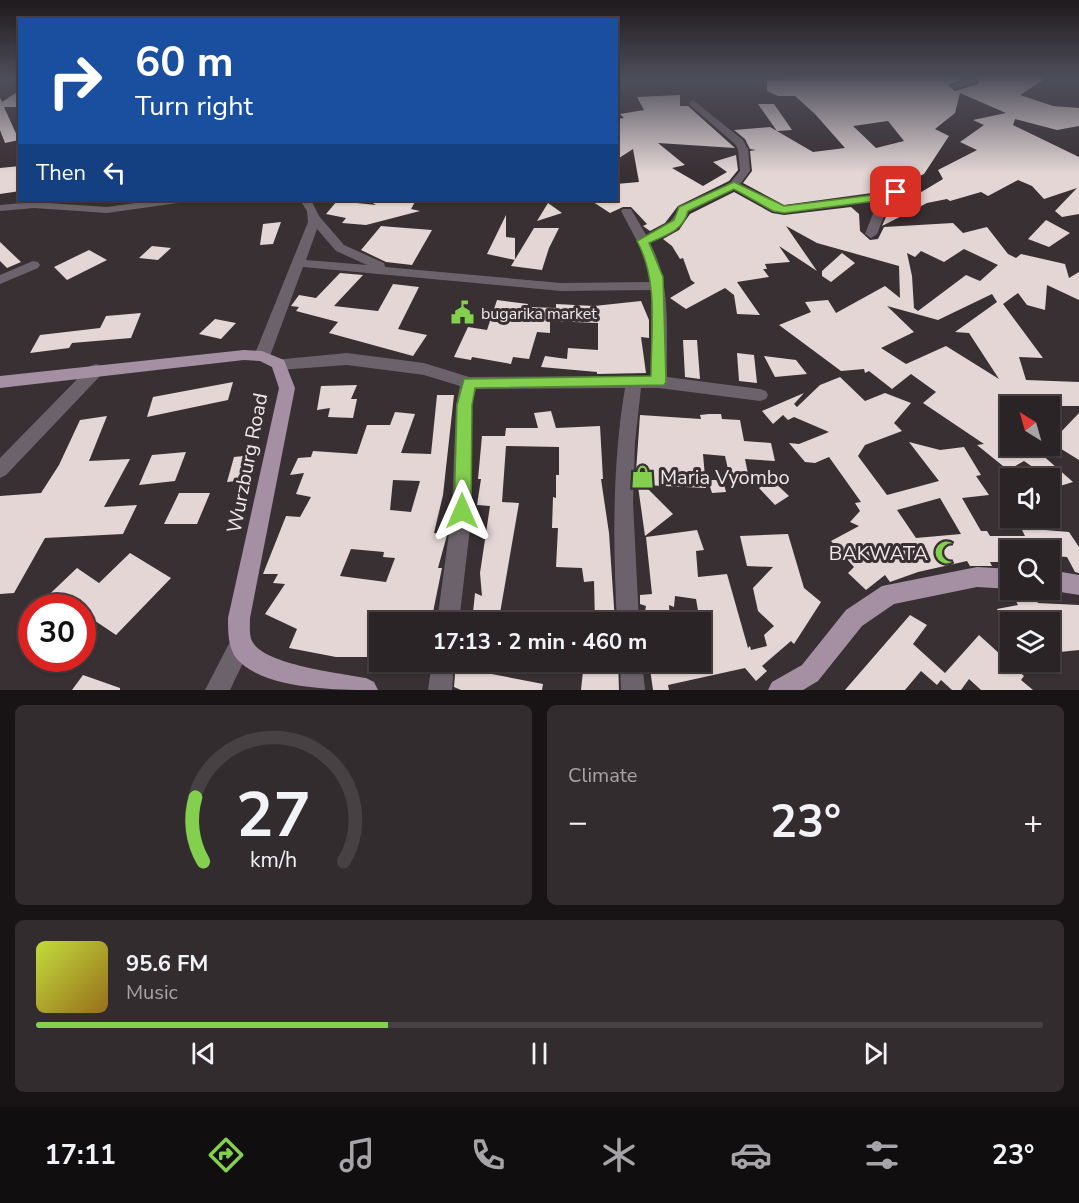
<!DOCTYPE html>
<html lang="en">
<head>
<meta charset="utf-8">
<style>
  body { margin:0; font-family:"Nunito Sans",sans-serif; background:#332c2e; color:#f1f3f6; height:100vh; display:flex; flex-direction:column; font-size:22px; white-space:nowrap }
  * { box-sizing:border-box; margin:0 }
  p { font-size:20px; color:#a6a4a7 }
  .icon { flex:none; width:33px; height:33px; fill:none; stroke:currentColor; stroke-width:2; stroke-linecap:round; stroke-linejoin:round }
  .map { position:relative; height:690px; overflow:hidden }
  .drawer { display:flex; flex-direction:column; gap:15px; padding:15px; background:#181415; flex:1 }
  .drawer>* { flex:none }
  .guide { position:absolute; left:18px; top:18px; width:600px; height:183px; border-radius:0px; box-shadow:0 2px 4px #0004,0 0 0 2px #474143; background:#1a4fa0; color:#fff; overflow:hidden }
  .needle { width:39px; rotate:323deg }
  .tools { position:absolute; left:1000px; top:396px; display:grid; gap:12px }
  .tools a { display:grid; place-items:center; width:60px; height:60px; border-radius:0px; background:#2b2426; box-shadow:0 2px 4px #0004,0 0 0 2px #474143; font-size:30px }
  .speed { position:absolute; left:18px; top:594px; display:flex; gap:12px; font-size:30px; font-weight:700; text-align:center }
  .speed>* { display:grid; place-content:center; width:78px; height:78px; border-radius:50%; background:#2b2426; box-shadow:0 2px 4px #0004,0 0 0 2px #474143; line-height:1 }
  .speed .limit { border:9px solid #d22; background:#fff; color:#111 }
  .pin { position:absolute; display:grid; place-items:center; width:51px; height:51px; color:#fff; margin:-26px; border-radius:12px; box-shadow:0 3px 9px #0006 }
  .me { position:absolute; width:66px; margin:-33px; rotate:0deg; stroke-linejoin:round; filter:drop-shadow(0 0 4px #0008) }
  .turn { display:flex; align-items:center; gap:21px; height:126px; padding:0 18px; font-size:27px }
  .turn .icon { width:78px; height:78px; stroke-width:2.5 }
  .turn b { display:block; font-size:42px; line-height:51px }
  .then { display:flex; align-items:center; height:57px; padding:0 18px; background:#0003; gap:12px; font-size:22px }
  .big { font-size:45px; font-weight:700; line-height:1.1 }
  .drawer .widget { flex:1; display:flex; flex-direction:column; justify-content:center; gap:9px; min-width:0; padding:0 21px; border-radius:9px; background:#332c2e }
  .drawer .dial { align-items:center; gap:0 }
  .dial svg { height:156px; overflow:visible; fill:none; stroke:#474143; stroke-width:7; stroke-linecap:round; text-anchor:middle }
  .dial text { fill:#f1f3f6; stroke:none }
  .song { display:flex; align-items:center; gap:18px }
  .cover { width:72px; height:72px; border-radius:9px; background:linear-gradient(135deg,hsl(70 70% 55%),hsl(40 70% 35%)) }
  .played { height:6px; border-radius:3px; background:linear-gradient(90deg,#83d04f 35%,#474143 35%) }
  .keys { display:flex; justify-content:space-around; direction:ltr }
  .heat { display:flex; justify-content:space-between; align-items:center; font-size:33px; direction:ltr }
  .drawer .tiles { flex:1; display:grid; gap:15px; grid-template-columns:1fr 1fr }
  .widget:last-child { grid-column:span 2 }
  .trip { position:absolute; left:369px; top:612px; width:342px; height:60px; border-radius:0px; background:#2b2426; box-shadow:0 2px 4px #0004,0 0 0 2px #474143; font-weight:700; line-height:60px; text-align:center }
  .dock { display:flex; height:96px; justify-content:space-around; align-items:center; background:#110e0f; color:#a6a4a7 }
  .dock .icon { width:42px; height:42px }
  .dock .selected { color:#83d04f }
  .dock b { font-size:27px; color:#f1f3f6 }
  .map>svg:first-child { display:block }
  .building { fill:#e3d6d5; fill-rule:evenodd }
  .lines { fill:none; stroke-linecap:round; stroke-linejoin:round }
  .minor { fill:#6c626b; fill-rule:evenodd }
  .major { fill:#a48fa3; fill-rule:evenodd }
  .route { fill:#83d04f; stroke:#558733; stroke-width:1.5 }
  .labels { text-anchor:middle; stroke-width:6; stroke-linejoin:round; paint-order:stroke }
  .poi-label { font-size:16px; fill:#efe9eb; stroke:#393033; text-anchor:start }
  .near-street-label { font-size:20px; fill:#efe9eb; stroke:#393033 }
  .near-poi-label { font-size:20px; fill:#efe9eb; stroke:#393033; text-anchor:start }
</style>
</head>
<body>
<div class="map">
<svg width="1079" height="690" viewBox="0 0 1079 690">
  <rect width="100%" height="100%" fill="#393033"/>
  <g class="building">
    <path d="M818,77H969L948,85L955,91L978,84L979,77H1048L1020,95L1053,106L1079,108V126L1057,130L1015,119L1013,125L1079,157V214L1062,217L1055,211L1077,188L1044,199L1032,186L1018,180L988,196L981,192L950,201L947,199L927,203L882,226L888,212L943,179L938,170L977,150L960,142L984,125L973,120L1006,113L960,93L955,113L935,129L949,136L924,174L913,179L872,193L784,205L743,183L752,171L750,151L756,150L750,149L745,139L734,130L770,127L777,131L758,104H774L792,130L777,131L813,152L845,148L815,114L795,96H778L767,91V80ZM888,121L904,141L876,148L853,126Z"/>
    <polygon points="20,90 20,107 4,107 19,140 5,143 0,130 0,97 2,102"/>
    <polygon points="680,95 680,106 688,106 735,148 658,143 685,165 672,168 703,186 727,172 713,162 736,155 738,170 729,181 678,206 665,223 650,231 643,226 647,224 631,207 623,207 610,213 590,200 616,200 620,195 616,184 639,182 633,149 616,160 616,119 624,118 620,114 644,110 637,97"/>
    <polygon points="20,166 20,191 0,194 0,168"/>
    <path d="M734,192L772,213L784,215L851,207L859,214L860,231L870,240L878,239L884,227L953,223L963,233L987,227L1008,254L1016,258L1021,254L1065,264L1069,278L1079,272V300L1047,285L1045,310L1027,305L1018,293L1003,304L1043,358L1019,357L1026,380L1079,382V406H1011V446H1032L1073,482L1060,486L1024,461L1008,470L977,445L984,444L923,403L936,392L911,374L892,389L869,371L865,373L864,369L841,371L779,325L811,312L805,302L828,300L836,313L885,286L900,298L899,266L817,243L786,226L817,271L779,246L790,262L765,264L767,269H763L769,277L737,282L760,315L737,314L734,295L725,288L686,309L670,298L695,283L691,280L683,258L680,259L672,246L663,239L679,230L690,214ZM964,249L998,265L980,281L966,275L918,311L914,308L912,276L907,253L915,257L921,251L944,262ZM992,294L997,302L955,332L969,333L999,379L946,346L906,364L881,348L914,332L887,306L938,320Z"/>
    <polygon points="368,200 416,200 411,209 420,211 366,225 342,223 346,218 326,214 337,201 376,205"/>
    <polygon points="548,203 562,213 537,221"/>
    <polygon points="506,215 506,237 515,238 515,260 487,254"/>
    <polygon points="1046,220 1070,233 1049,247 1028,239"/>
    <polygon points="281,222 273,244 260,245 263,224"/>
    <polygon points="381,226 393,227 432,230 412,265 386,262 361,250"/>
    <polygon points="534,228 559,228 549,248 542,270 511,266"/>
    <polygon points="0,242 21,262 7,268 0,261"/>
    <polygon points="152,246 171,248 158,260 139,258"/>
    <polygon points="89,250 107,260 67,280 54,267"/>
    <polygon points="842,253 855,263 831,282 822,276 822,271"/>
    <polygon points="340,273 363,275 334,306 378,311 393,284 419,287 398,329 427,335 413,356 329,333 338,322 296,311 299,307 291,306 299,295 316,298"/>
    <polygon points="497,300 528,304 527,307 556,308 556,304 594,306 641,301 649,320 649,338 641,337 646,373 597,374 597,372 541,367 545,356 567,359 568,348 598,350 598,323 550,321 550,333 537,332 529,359 513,357 511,364 472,357 471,360 454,357 468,327 487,330"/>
    <polygon points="141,313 131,338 72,343 69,348 30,353 40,335 100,328 106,316"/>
    <polygon points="215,319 236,323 221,339 199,334"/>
    <polygon points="683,340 697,340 700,379 685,377"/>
    <polygon points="737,353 754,355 757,383 739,381"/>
    <polygon points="764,356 796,360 807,374 775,377"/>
    <path d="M840,377L865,401L885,393L911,403L894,423L902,431L865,445L858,456L887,495L939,481L909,442L940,450L964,447L981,475L976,476L989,495L962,498L981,531H987L990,536H1025L1021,528L1069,532L1079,547V573L1075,572L1067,557L1050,556V550H1011V562H990L992,566H970L967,561L918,572L890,582L885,575L866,590L848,573L854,567L831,541L859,526L850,522L860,511L855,503L861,502L829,457L815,463L805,462L789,443L799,444L829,432L794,417L788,420L783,415L773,424L762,411L804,393L794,404L797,407L820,385ZM940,498L961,534L916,538L897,510Z"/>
    <polygon points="233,382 228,400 147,417 153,397"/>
    <polygon points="357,385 351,399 357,399 353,418 328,417 330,408 317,410 321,386"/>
    <path d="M437,395H454L443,495L434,533L447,535L438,568H442L431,622H380V657H336L289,648L297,629L265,614L285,584L273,583L278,574H263L286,516L300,517L311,497L296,494L304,473L290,475L298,458L311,457L313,451L357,454L367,425H390L395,412L415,414L401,453L431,454ZM393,480L420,481L411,512L390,510ZM351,549L384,552L383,557L395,558L386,582L340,576Z"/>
    <polygon points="551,411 556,428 600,426 603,479 601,479 609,533 615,622 595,622 594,581 584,582 582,568 556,567 558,528 552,528 553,497 556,498 556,475 559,475 559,447 506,446 502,502 519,503 499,619 485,617 484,622 472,622 475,593 482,596 480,573 490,506 477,505 481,479 478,479 482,436 505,436 506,428 538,428 534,413"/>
    <polygon points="1079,413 1079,460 1050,442 1050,428 1059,434"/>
    <polygon points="709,414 721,414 722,419 740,420 744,441 771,443 775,461 745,459 749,479 730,478 725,456 703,454 706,488 644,485 673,514 645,536 636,472 640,415 701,419 700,415"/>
    <polygon points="107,416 89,461 130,459 104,507 137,505 123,534 45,538 14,593 0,594 0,496 41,493 59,465 80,420"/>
    <polygon points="186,452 175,481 139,485 152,455"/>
    <polygon points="253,455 247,480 227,482 234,457"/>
    <polygon points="708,480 723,480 726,492 712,493"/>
    <polygon points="772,480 789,496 775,505 759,488"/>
    <polygon points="179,493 210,493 197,524 164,524"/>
    <polygon points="697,530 704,550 696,551 698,577 727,574 748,648 750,646 751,650 767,646 764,635 774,626 758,611 753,588 773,567 747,566 740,536 788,534 804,588 821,602 794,644 791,641 762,666 767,671 756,681 745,668 668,685 669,690 653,690 649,662 700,662 700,622 696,599 675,596 674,607 669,605 670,622 644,618 646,606 640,604 640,595 652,594 646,537"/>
    <polygon points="130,553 171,578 116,635 82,612 82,608 35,608 77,568 99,583"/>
    <polygon points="1011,592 1033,593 1038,603 1079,605 1079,650 1050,653 1050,622 1005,622 997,609 1018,605"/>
    <polygon points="910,615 927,625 913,644 945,673 979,635 1024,676 1021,680 1033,690 981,690 969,679 961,690 952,690 941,680 937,685 921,671 905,690 845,690"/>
    <polygon points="456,662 477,665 476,671 543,684 542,690 461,690 454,687"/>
    <polygon points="584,662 618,662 619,690 581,690"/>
    <polygon points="83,675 120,688 120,690 72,690"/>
  </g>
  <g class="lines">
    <g class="minor">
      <polygon points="974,77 977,78 977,82 954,89 950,86"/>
      <path d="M693,100L743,140L748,149L750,171L740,184L784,207L873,195L912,181L917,184L881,200L886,211L877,234L871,238L865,234L874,211L871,202L784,213L773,211L734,189L688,212C682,231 667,235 650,243C672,283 666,333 667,377L760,389L766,391L768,395L766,399L760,401L659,388H641L635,442L633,502L639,622H617C613,544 612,466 625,388L476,389L472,405V511L459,622H437L452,511L456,405L460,386L424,375L347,365L279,370L274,368L271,364L274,360L347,353L424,363L469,377L651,376V290L561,291L303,267L270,356L262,361L254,356L308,222L307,211L300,200H311L319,216L344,245L384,263L385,267L561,283L650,282L645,256L621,211L623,209H631L646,235C667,226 668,227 679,208L730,183L740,171L738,149L735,144L690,105L689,103ZM317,229L336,251L367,265L306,260Z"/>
      <polygon points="157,200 184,200 178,203 107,213 34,208 0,211 0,205 34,202 107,207"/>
      <polygon points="33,261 38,262 40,265 38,268 0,284 0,275"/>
      <polygon points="96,364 102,366 104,370 102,374 6,475 0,478 0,458 90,366"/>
      <polygon points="241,633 249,636 252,644 230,690 205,690 233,636"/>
      <polygon points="432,662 454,662 452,690 428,690"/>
      <polygon points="620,662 642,662 645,690 621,690"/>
    </g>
    <g class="major">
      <path d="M244,350L262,351L284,360L295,388L250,618C250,625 249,635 252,641C264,665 341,673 366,678L374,682L378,690C339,690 263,690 236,658C228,647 228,632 228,618L279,388L272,367L260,361L244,360L0,388V376Z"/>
      <polygon points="977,567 1011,569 1011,589 977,587 894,604 862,626 818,681 803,690 768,690 772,682 802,665 846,610 882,586"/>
      <polygon points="1050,570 1079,575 1079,595 1048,590 1050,590"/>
    </g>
  </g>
  <linearGradient id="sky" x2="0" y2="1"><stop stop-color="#1f1a1c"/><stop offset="0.45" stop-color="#4e4e5b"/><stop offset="1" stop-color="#4e4e5b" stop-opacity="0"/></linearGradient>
  <rect width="1079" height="173" fill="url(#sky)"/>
  <path class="route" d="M734,182L784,206L874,195L896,189L901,192L875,201L784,213L773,211L734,189L688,211C683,231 666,235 649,243L663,277L666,382L664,385L475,388L472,405L471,511L468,517L462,519L456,517L454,511L457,405L464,379L651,376C651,332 659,281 637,241L674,220L679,207Z"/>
  <defs>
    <symbol id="civic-bare" viewBox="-9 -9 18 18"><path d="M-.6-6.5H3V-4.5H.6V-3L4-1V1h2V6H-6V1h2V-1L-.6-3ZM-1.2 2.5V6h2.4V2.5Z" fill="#83d04f" stroke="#393033" stroke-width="2.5" paint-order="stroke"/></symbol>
    <symbol id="shop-bare" viewBox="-9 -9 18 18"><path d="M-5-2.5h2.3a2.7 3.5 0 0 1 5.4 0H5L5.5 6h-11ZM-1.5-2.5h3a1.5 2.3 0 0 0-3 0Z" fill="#83d04f" stroke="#393033" stroke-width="2.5" paint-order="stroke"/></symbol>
    <symbol id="mosque-bare" viewBox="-9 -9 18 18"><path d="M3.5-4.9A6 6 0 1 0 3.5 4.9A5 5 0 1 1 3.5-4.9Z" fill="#83d04f" stroke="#393033" stroke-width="2.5" paint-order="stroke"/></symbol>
  </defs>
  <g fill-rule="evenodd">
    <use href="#civic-bare" x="446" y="296" width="33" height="33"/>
    <use href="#shop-bare" x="626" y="460" width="33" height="33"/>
    <use href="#mosque-bare" x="930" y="536" width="33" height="33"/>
  </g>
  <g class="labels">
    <g class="poi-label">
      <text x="481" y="319">bugarika market</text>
    </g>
    <g class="near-street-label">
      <text transform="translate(247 463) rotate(-79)" y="7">Wurzburg Road</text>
    </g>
    <g class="near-poi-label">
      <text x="660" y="484">Maria Vyombo</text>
      <text x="928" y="560" text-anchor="end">BAKWATA</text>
    </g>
  </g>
</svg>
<div class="tools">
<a><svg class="needle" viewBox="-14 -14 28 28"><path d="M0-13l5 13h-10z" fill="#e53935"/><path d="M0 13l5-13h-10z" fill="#a6a4a7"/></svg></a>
<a><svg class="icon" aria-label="sound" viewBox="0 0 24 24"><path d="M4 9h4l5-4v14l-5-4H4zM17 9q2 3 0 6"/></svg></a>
<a><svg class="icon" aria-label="search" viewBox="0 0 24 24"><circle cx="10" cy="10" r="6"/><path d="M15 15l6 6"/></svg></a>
<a><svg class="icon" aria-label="layers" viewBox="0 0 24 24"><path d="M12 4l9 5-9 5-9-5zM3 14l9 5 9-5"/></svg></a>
</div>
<div class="speed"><div class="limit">30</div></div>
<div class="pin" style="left:896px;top:192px;background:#d93025"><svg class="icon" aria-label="arrive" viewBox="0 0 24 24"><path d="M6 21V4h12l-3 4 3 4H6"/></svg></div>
<svg class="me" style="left:462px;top:511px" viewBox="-20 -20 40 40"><path d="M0-17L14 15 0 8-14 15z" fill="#83d04f" stroke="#fff" stroke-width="4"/></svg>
<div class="trip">17:13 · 2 min · 460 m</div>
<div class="guide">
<div class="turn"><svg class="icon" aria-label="right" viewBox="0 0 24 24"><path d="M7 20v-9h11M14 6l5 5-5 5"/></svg><div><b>60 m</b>Turn right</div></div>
<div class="then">Then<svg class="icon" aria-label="left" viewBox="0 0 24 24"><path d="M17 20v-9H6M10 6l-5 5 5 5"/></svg></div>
</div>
</div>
<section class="drawer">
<div class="tiles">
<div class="widget dial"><svg viewBox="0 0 100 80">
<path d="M14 69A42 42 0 1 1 86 69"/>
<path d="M14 69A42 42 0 0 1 10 36" stroke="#83d04f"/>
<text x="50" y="56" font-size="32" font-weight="700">27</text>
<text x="50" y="72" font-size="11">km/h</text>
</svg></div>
<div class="widget"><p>Climate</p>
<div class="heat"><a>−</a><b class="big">23°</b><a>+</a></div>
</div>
<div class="widget">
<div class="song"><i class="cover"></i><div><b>95.6 FM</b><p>Music</p></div></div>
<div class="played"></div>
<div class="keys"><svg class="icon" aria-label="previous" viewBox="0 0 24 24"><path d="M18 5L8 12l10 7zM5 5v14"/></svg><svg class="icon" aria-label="pause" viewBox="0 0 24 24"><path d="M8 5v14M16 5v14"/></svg><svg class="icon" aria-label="next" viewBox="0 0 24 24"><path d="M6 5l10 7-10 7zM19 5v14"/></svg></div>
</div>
</div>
</section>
<nav class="dock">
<b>17:11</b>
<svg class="icon selected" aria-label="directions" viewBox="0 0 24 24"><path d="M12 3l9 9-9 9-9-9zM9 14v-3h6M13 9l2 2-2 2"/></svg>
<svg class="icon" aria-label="music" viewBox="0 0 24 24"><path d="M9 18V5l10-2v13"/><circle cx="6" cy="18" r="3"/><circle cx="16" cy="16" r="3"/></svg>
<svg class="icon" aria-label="phone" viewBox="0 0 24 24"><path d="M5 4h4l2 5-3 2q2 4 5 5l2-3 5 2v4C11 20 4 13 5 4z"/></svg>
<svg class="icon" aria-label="climate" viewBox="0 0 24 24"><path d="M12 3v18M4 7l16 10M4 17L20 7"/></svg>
<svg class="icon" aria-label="car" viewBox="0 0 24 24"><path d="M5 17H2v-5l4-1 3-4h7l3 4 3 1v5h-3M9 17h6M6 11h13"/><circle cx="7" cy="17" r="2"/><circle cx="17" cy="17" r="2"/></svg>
<svg class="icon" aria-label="filters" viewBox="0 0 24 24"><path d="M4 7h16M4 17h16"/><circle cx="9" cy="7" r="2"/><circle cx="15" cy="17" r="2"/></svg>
<b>23°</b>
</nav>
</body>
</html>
